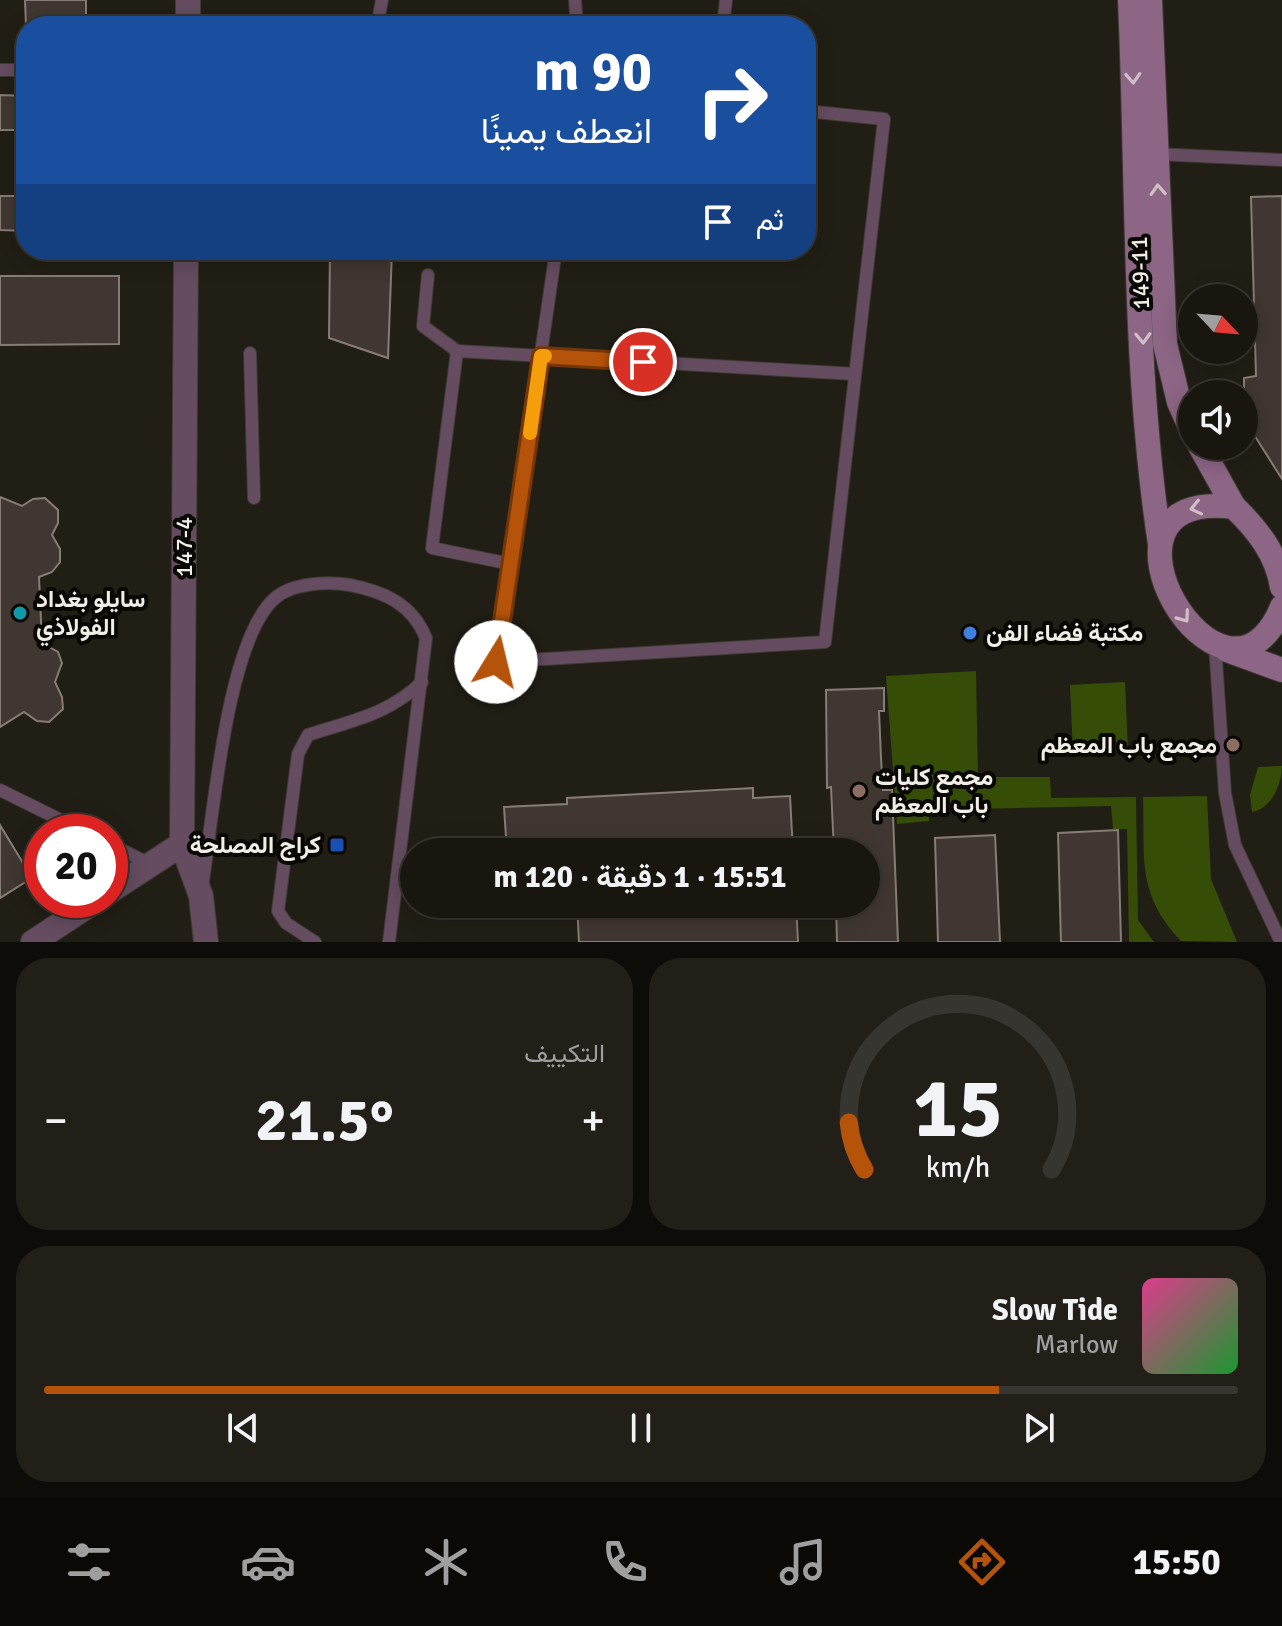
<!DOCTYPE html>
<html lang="ar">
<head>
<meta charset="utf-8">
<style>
  body { margin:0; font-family:Signika,Vazirmatn,sans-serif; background:#221f19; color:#f1f3f6; direction:rtl; height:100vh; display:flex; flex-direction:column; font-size:30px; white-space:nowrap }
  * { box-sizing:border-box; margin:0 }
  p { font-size:26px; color:#9f9f9f }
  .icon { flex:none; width:44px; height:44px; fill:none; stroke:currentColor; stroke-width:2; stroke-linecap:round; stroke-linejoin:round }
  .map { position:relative; height:942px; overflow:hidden; direction:ltr }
  .sheet { display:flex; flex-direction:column; gap:16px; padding:16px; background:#0e0c09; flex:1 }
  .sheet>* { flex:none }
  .banner { position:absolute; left:16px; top:16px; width:800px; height:244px; border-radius:32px; box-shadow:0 4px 20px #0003,0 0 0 2px #373530; direction:rtl; background:#1a4fa0; color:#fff; overflow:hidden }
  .needle { width:52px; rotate:116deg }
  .buttons { position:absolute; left:1178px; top:284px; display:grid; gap:16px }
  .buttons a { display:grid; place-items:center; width:80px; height:80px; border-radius:50%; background:#191610; box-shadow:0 4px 20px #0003,0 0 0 2px #373530; font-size:40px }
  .speed { position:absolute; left:24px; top:814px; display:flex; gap:16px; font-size:40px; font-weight:700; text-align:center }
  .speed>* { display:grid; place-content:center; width:104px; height:104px; border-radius:50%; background:#191610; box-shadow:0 4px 20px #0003,0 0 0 2px #373530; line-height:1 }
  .speed .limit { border:12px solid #d22; background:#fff; color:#111 }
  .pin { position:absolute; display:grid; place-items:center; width:68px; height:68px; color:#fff; margin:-34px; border:4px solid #fff; border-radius:50%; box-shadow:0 2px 8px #0007 }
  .me { position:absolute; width:88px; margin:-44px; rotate:9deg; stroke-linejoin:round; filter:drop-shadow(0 0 6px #0008) }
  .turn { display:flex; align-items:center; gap:28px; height:168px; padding:0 32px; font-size:36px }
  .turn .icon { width:104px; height:104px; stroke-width:2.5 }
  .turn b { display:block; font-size:56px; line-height:68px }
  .then { display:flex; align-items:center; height:76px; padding:0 32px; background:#0003; gap:16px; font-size:30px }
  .big { font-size:60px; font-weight:700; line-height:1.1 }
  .sheet .widget { flex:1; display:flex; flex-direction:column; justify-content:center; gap:12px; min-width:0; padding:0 28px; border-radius:32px; background:#221f19 }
  .sheet .dial { align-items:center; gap:0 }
  .dial svg { height:208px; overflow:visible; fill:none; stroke:#373530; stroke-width:7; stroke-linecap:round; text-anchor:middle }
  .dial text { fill:#f1f3f6; stroke:none }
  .song { display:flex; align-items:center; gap:24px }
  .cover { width:96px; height:96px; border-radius:12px; background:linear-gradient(135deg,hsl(330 70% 55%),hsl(130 70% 35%)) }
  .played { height:8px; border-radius:4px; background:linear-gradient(90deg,#b45309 80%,#373530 80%) }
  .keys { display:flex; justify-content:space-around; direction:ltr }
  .heat { display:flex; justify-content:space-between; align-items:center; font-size:44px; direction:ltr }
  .sheet .tiles { flex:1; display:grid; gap:16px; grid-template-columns:1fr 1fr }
  .widget:last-child { grid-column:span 2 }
  .trip { position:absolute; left:400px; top:838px; width:480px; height:80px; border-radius:40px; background:#191610; box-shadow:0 4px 20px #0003,0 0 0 2px #373530; font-weight:700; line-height:80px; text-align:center; direction:rtl }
  .dock { display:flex; height:128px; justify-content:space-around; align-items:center; background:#0a0906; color:#9f9f9f }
  .dock .icon { width:56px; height:56px }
  .dock .active { color:#b45309 }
  .dock b { font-size:36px; color:#f1f3f6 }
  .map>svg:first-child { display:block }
  .green { fill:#354d07 }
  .building { fill:#413732; stroke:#877c75; stroke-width:2 }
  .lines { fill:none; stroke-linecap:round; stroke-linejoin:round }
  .lane-casing { stroke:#3e3b33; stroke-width:14 }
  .street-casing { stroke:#3e3b33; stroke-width:26 }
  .secondary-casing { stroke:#3e3b33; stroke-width:26 }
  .lane { stroke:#654c60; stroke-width:12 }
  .street { stroke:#654c60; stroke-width:24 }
  .secondary { stroke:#8d6585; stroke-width:24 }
  .oneway { stroke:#cebec5 }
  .route-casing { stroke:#753606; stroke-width:20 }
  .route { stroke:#b45309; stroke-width:14 }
  .slow { stroke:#f59e0b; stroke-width:14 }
  .culture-dot { fill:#0f9aa8; stroke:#090805; stroke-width:3 }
  .shop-dot { fill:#3f7fe0; stroke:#090805; stroke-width:3 }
  .education-dot { fill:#8d6e63; stroke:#090805; stroke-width:3 }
  .transit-dot { fill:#1a4fb4; stroke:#090805; stroke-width:3 }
  .labels { text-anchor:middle; stroke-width:8; stroke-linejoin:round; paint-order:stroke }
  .street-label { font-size:24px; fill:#f1eee8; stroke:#090805 }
  .poi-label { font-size:24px; font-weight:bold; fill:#f1eee8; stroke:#090805; text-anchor:start }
</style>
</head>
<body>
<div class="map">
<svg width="1282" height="942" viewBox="0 0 1282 942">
  <rect width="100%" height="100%" fill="#211e15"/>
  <g class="green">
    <polygon points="976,671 978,777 1050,777 1051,798 1136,797 1138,920 1154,942 1129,942 1127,829 1113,829 1111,806 929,810 929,821 897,824 886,676"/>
    <polygon points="1125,682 1128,751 1073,754 1070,685"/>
    <path d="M1282,766C1282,784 1271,809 1252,812L1250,795L1258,767Z"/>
    <path d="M1207,796L1211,879L1237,942L1181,941C1136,893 1145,859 1143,797Z"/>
  </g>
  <g class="building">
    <polygon points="25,0 86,0 86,26 26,26"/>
    <polygon points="0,95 26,96 26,130 0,130"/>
    <polygon points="0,196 26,196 26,231 0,230"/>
    <polygon points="1282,196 1282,479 1244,419 1244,378 1256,376 1251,197"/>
    <polygon points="330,250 392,250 388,358 329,338"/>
    <polygon points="0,276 119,276 119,344 0,345"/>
    <polygon points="0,497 22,506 33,499 45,498 58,510 58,523 52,535 60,549 60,562 52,572 39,577 42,643 58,652 62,663 55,682 62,697 63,709 49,722 37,721 24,712 0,727"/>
    <polygon points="884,688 884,711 879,711 881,758 883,790 892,790 898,942 837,942 836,904 866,904 866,852 834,852 831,787 827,788 826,690"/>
    <polygon points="753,788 753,798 790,796 793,852 507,852 504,807 567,804 567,798"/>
    <polygon points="0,825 32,878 0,898"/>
    <polygon points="1118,830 1121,942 1061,942 1058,833"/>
    <polygon points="995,835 1000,942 938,942 935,838"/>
    <polygon points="577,904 796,904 798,942 579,942"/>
  </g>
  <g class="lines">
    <defs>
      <g id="lane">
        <polyline points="575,0 577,26"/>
        <polyline points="377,26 382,0"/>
        <polyline points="723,26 726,0"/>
        <polyline points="0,70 26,70"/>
        <polyline points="1156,154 1282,160"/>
        <polyline points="556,250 496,662 825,642 884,119 806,111"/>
        <polyline points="428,275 423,326 457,351"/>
        <polyline points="250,353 254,498"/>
        <polyline points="511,564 432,548 457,351 855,374"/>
        <polyline points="1215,645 1225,793 1235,845 1281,942"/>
        <polyline points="0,790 85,832"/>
        <polyline points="110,844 150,864"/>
        <path d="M202,887C213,820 226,643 274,599C291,583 328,581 350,585C385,592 412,604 426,638L389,942"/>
        <path d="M315,942L286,923L278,911L298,754L308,735C350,721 388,715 422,682"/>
      </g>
      <g id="street">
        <polyline points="188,26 188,0"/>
        <polyline points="186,250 182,844 201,896 206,942"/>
        <polyline points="110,891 182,844"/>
        <polyline points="33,942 97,900"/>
      </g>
      <g id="secondary">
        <path d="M1130,0C1138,181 1133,366 1160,544"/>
        <polyline points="1150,0 1165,344 1179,402 1192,431"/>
        <polyline points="1200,446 1234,507"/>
        <path d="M1282,587C1277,554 1257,529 1234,507C1068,487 1224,747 1282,607"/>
        <polyline points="1227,650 1282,670"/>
      </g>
    </defs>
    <use href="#lane" class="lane-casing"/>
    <use href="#street" class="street-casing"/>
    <use href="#secondary" class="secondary-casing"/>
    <use href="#lane" class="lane"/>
    <use href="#street" class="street"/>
    <use href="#secondary" class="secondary"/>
  </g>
  <defs><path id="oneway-chevron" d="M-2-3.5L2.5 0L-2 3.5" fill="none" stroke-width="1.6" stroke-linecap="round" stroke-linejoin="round" transform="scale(2)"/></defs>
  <g class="oneway">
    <use href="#oneway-chevron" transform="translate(1133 78) rotate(87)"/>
    <use href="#oneway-chevron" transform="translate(1158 190) rotate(-93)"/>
    <use href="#oneway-chevron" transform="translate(1143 338) rotate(88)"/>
    <use href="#oneway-chevron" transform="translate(1196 508) rotate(167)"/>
    <use href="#oneway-chevron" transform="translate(1184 617) rotate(54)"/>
  </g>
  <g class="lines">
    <defs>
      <polyline id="route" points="496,662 541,356 643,362"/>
    </defs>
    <use href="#route" class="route-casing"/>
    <use href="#route" class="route"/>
    <polyline class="slow" points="530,433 541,356 545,356"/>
  </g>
  <circle class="culture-dot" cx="20" cy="613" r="8"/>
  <circle class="shop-dot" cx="970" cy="633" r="8"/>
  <g class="education-dot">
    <circle cx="1233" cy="745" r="8"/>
    <circle cx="859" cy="791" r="8"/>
  </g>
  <rect class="transit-dot" x="329" y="837" width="16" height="16" rx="4"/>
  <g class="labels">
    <g class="street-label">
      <text transform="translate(1140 273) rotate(-92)" y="8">149-11</text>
      <text transform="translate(184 547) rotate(-90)" y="8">147-4</text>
    </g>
    <g class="poi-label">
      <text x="36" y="607">سايلو بغداد<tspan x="36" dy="28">الفولاذي</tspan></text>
      <text x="986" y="641">مكتبة فضاء الفن</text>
      <text x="1217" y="753" text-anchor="end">مجمع باب المعظم</text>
      <text x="875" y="785">مجمع كليات<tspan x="875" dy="28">باب المعظم</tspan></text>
      <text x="321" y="853" text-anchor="end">كراج المصلحة</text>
    </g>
  </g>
</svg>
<div class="buttons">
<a><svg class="needle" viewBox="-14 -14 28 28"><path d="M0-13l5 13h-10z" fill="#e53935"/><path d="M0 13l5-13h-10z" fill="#9f9f9f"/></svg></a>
<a><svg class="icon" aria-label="sound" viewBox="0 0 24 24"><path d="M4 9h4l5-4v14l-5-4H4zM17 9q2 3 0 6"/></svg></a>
</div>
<div class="speed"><div class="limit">20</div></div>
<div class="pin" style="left:643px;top:362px;background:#d93025"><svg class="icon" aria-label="arrive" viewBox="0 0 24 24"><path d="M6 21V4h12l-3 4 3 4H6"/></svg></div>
<svg class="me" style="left:496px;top:662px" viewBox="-20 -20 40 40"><circle r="19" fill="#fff"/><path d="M0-13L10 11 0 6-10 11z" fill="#b45309"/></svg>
<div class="trip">15:51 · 1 دقيقة · 120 m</div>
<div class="banner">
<div class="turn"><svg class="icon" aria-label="right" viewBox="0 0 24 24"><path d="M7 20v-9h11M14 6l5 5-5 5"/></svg><div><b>90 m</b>انعطف يمينًا</div></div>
<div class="then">ثم<svg class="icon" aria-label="arrive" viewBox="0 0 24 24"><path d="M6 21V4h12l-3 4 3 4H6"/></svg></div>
</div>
</div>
<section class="sheet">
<div class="tiles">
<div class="widget dial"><svg viewBox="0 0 100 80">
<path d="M14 69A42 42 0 1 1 86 69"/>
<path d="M14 69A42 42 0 0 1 8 51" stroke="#b45309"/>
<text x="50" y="56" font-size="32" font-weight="700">15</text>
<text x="50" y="72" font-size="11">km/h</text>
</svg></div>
<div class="widget"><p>التكييف</p>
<div class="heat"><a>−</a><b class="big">21.5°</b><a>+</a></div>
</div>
<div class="widget">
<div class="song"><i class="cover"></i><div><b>Slow Tide</b><p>Marlow</p></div></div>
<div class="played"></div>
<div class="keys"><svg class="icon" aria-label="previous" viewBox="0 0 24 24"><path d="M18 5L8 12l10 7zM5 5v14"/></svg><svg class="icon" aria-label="pause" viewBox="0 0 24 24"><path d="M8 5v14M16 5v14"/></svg><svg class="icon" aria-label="next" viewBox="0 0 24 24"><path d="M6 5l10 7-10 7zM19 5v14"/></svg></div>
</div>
</div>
</section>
<nav class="dock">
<b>15:50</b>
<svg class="icon active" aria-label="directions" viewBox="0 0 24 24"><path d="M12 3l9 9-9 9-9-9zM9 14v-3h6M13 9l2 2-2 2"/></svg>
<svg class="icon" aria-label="music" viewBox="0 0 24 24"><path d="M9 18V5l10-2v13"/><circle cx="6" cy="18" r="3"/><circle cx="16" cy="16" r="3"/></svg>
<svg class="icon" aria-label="phone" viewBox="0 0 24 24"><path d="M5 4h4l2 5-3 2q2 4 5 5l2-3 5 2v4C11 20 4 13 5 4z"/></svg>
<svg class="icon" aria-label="climate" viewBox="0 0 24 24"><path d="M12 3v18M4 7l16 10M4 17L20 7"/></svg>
<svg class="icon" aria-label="car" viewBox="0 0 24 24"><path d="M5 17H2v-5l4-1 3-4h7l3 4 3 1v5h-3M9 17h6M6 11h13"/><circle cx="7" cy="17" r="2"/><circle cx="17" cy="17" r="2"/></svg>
<svg class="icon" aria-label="filters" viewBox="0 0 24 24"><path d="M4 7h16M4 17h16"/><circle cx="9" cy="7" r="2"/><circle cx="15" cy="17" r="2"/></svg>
</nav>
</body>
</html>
